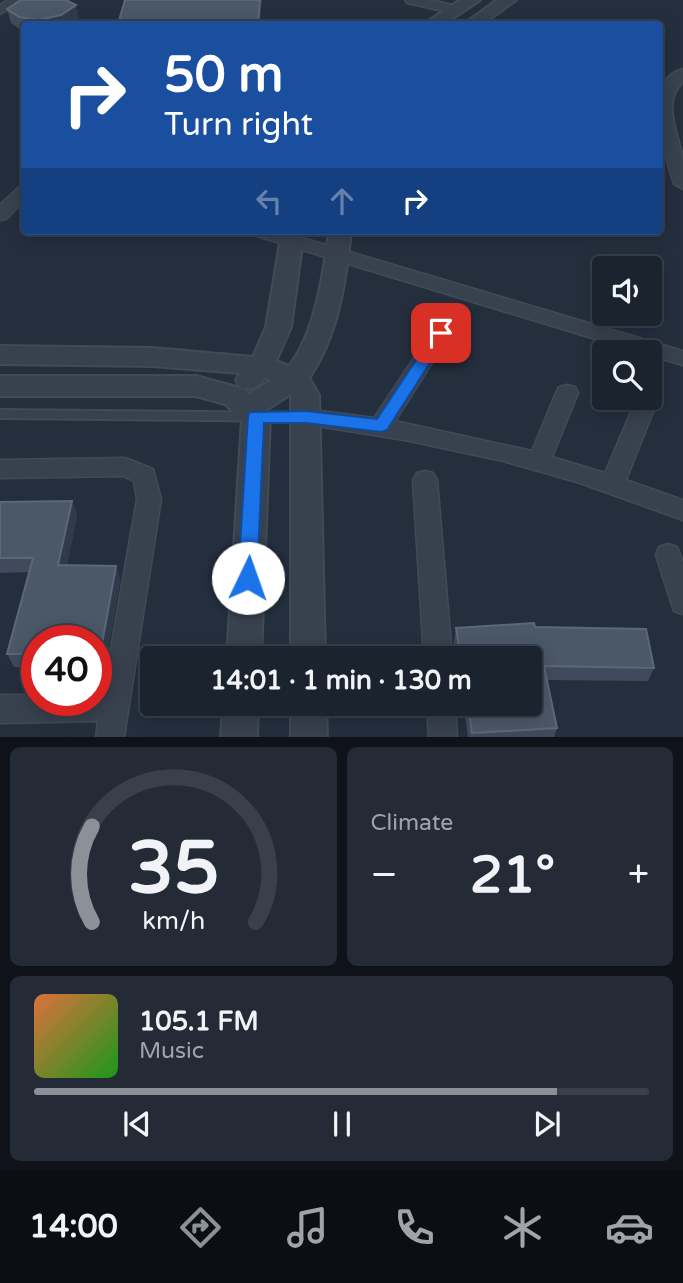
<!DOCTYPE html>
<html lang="en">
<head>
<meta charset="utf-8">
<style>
  body { margin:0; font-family:"Varela Round",sans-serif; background:#242b36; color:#f1f3f6; height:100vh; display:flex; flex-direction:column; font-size:26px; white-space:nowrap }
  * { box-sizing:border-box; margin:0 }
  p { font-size:23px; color:#a0a4aa }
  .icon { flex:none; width:38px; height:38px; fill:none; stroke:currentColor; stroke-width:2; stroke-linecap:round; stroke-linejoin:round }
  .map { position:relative; height:737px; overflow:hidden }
  .side { display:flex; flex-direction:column; gap:10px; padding:10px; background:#0f1319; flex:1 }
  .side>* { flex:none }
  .guide { position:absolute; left:21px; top:21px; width:642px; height:214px; border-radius:7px; box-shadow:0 4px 18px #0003,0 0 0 2px #39404a; background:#1a4fa0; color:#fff; overflow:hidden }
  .controls { position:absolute; left:592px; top:256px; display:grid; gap:14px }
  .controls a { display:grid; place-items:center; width:70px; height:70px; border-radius:7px; background:#1b232e; box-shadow:0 4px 18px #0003,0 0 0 2px #39404a; font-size:35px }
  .speed { position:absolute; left:21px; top:625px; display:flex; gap:14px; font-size:35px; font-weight:700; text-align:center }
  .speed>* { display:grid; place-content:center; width:91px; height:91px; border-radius:50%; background:#1b232e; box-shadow:0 4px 18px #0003,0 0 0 2px #39404a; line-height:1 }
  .speed .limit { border:10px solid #d22; background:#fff; color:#111 }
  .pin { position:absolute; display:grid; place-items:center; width:60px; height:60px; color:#fff; margin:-30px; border-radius:14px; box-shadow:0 4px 10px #0006 }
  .me { position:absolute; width:77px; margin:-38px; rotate:3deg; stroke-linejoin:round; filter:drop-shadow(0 0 5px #0008) }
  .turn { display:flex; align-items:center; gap:24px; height:147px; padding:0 28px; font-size:32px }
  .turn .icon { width:91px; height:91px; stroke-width:2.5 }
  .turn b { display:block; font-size:49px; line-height:60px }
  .lanes { display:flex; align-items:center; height:66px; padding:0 28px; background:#0003; justify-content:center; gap:35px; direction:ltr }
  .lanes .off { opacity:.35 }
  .big { font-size:52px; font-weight:700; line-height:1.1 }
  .side .card { flex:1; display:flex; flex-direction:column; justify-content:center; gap:10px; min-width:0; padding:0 24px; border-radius:10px; background:#242b36 }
  .side .dial { align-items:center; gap:0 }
  .dial svg { height:182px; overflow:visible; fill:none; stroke:#39404a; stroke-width:7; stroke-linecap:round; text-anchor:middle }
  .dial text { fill:#f1f3f6; stroke:none }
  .song { display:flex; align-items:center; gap:21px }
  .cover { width:84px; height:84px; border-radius:10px; background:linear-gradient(135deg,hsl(20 70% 55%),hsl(120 70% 35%)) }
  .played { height:7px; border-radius:4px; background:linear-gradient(90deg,#8c9099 85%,#39404a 85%) }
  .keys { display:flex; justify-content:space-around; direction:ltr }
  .heat { display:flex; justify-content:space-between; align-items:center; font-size:38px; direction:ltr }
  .side .tiles { flex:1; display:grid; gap:10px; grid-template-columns:1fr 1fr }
  .card:last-child { grid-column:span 2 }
  .trip { position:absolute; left:140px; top:646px; width:402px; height:70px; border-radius:7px; background:#1b232e; box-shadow:0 4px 18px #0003,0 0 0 2px #39404a; font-weight:700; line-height:70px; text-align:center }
  .menu { display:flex; height:112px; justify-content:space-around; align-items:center; background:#0b0e12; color:#a0a4aa }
  .menu .icon { width:49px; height:49px }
  .menu .current { color:#8c9099 }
  .menu b { font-size:32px; color:#f1f3f6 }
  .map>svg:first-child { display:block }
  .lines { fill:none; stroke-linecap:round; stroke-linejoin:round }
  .service-casing { stroke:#414a57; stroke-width:4 }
  .minor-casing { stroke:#414a57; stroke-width:3 }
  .tertiary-casing { stroke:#414a57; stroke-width:4 }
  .service { fill:#38414e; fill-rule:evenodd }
  .minor { fill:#38414e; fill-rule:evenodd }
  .tertiary { fill:#38414e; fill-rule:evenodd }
  .wall { fill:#3f4b5c }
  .shaded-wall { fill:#2f3b4b }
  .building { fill:#4b5868; stroke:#5c6777; stroke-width:2 }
  .route { fill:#1a73e8; stroke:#114b97; stroke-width:2 }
</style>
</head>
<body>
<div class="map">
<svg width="683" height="737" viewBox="0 0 683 737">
  <rect width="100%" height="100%" fill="#242f3e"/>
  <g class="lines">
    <defs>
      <polygon id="service" points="0,410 304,413 308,414 310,417 308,420 304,421 0,418"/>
      <g id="minor">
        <polygon points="8,0 25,0 0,14 0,5"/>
        <polygon points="405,0 430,0 462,7 464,10 457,14 407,3"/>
        <path d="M683,69V82C660,104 680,135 683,161C683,170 683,180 683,189L674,184C665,156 640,80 683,69Z"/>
        <polygon points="24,187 24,201 6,219 0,220 0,205 18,188"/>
        <polygon points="250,231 279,231 683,351 683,365 649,355 649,352 638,352 253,235"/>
        <polygon points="441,326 448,328 451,333 395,421 532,451 556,393 559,387 567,385 575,387 578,393 552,457 605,473 637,398 653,398 656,404 626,480 683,500 683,520 577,482 503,461 405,440 298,423 295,417 298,411 306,409 374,418 434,328"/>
        <polygon points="125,458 153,469 161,499 124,737 96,737 98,721 0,723 0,695 37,695 37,700 96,700 96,694 103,694 137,499 134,481 123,476 0,478 0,460"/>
        <polygon points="425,471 433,473 437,480 452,658 424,658 413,480 417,473"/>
        <polygon points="668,544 677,547 683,563 683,614 674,611 656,555 659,547"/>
        <polygon points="427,704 455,704 457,737 429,737"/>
      </g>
      <g id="tertiary">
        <polygon points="460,0 480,0 444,24 424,24"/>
        <polygon points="497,0 516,0 483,24 464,24"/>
        <path d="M282,231H304L291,327L276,361L289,366C315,334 324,271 329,231H351C346,281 338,336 309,378L319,395L325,658H291V394L266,410L270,416L261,658H227L242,419L225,404L196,396H0V376H196L244,389L249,394L272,380L265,378C257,388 252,391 240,387L236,380L240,373L153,366L0,364V346L153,348L253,357L266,327Z"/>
        <polygon points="223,704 258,704 257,737 221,737"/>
        <polygon points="291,704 326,704 327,737 291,737"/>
      </g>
    </defs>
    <use href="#service" class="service-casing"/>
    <use href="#minor" class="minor-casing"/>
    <use href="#tertiary" class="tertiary-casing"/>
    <use href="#service" class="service"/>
    <use href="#minor" class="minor"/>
    <use href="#tertiary" class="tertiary"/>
  </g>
  <g class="wall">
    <polygon points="7,9 79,19 70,24 24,24 24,31 22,31 11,23"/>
    <polygon points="72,501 77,516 67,565 116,566 120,580 105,668 96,668 96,640 37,640 37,668 14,667 7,654 29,572 0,573 0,502"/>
    <polygon points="535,627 654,668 648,681 547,680 557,728 554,737 468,737 463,704 530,704 530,658 456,658 454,642 456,628"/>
  </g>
  <g class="shaded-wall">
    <polygon points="260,0 262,0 260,24 258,24"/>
    <polygon points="76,5 79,19 70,24 40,24 39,20"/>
    <polygon points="72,501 77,516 64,580 58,565"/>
    <polygon points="116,566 120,580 105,668 100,655"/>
  </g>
  <g class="building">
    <polygon points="21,0 66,0 76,5 61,15 39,20 19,17 7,9"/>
    <polygon points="125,0 260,0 258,24 118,24"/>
    <polygon points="72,501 58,565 116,566 100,655 96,655 96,640 37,640 37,654 7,654 33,558 0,558 0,502"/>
    <polygon points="534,623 535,627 646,629 654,668 544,666 557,728 472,733 468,704 530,704 530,658 461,658 456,628"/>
  </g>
  <polygon class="route" points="441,328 449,333 387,430 381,432 306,423 264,423 257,578 254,583 248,586 241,583 238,578 248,416 250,412 306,411 377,419 436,330"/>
</svg>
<div class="controls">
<a><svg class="icon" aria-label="sound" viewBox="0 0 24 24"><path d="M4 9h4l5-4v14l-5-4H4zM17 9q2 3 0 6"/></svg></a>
<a><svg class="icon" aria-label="search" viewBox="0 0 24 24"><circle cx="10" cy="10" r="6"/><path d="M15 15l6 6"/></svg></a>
</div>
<div class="speed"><div class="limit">40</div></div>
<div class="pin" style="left:441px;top:333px;background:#d93025"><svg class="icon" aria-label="arrive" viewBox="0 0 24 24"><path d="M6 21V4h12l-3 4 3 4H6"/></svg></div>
<svg class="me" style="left:248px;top:578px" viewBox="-20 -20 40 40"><circle r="19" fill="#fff"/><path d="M0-13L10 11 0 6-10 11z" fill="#1a73e8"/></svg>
<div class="trip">14:01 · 1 min · 130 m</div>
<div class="guide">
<div class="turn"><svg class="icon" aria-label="right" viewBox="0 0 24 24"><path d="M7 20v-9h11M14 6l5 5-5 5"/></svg><div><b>50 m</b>Turn right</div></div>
<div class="lanes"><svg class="icon off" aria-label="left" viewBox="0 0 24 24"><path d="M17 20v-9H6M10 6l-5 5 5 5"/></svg><svg class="icon off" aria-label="ahead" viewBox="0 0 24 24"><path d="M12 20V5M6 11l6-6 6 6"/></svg><svg class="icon" aria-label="right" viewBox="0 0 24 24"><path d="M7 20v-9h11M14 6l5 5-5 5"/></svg></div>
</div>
</div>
<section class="side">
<div class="tiles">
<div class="card dial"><svg viewBox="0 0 100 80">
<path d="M14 69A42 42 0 1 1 86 69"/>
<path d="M14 69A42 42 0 0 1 14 27" stroke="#8c9099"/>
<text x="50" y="56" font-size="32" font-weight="700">35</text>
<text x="50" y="72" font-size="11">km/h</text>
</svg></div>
<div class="card"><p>Climate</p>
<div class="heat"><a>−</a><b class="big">21°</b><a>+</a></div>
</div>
<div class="card">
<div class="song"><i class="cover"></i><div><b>105.1 FM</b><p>Music</p></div></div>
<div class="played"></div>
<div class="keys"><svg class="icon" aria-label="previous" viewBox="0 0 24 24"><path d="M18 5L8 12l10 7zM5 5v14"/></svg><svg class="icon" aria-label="pause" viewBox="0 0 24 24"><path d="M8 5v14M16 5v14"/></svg><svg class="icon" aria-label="next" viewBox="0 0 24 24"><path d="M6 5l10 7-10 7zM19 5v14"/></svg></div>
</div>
</div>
</section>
<nav class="menu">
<b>14:00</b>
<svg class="icon current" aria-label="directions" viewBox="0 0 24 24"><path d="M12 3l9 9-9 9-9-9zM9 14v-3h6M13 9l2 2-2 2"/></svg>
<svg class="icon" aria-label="music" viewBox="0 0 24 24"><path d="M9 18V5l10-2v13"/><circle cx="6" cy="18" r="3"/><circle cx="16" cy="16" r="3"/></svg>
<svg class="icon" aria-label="phone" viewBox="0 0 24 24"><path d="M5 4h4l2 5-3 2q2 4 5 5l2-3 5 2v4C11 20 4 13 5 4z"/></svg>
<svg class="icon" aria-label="climate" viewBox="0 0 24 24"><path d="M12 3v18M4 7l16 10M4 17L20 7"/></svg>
<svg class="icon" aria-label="car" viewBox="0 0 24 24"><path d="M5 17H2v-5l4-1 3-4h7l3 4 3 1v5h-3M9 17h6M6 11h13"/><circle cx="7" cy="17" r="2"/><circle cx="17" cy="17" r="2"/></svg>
</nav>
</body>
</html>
